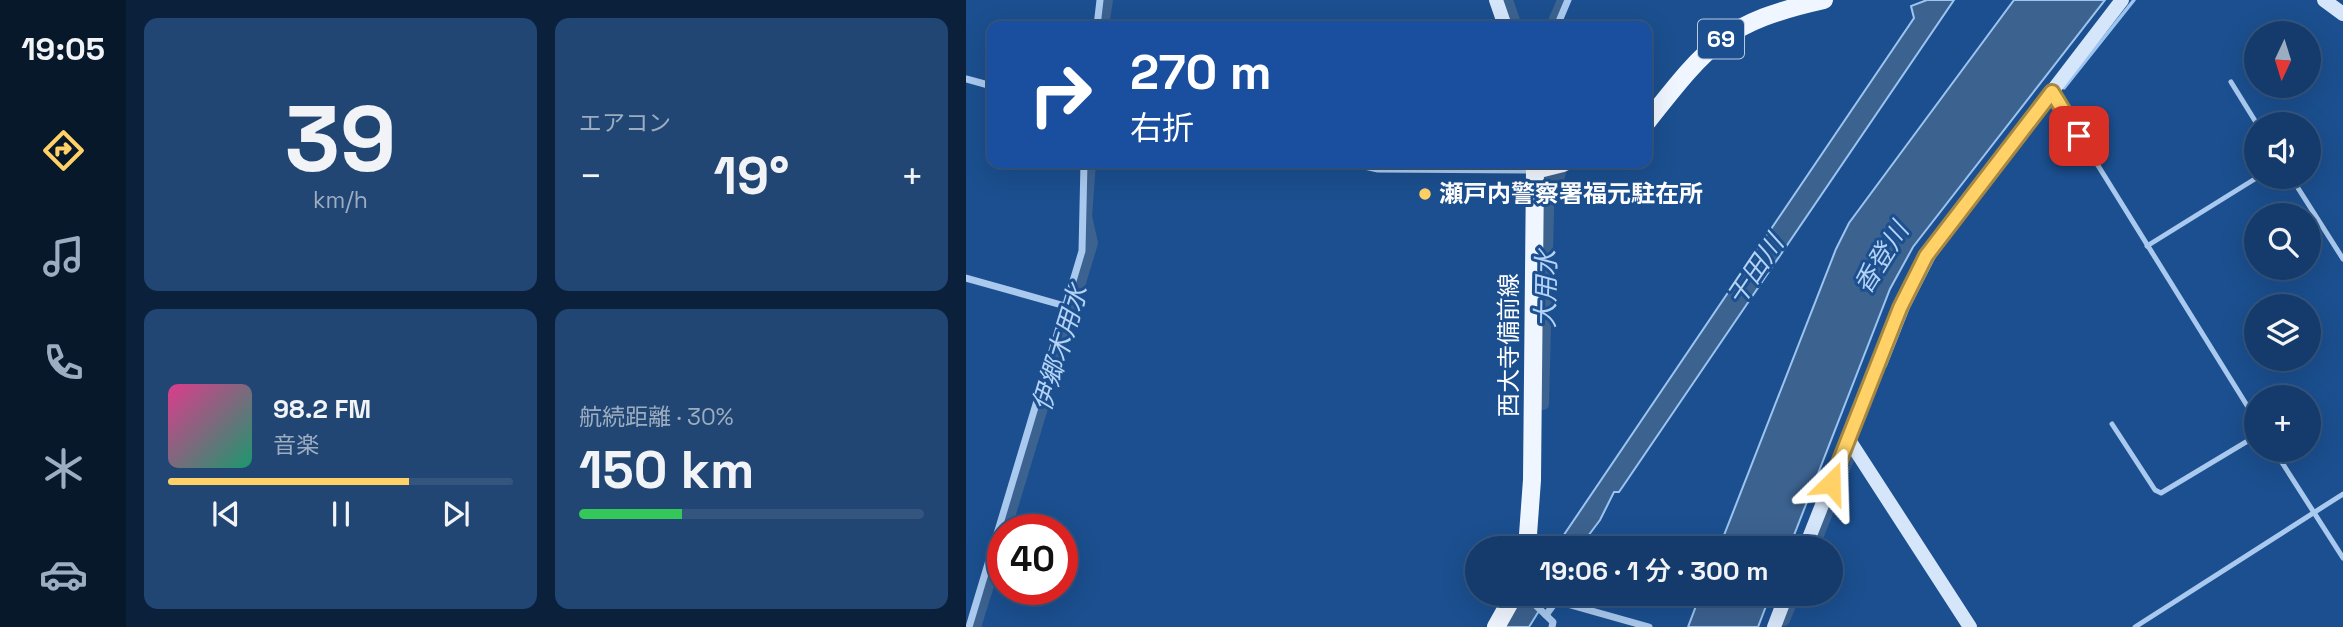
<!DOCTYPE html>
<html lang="ja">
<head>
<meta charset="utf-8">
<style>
  body { margin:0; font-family:"Space Grotesk","Noto Sans JP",sans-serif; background:#214673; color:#f1f3f6; height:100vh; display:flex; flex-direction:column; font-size:26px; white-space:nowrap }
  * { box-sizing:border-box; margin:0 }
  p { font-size:23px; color:#9dadc1 }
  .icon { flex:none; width:38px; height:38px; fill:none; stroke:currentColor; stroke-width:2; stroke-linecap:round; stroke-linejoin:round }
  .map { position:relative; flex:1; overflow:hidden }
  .drawer { display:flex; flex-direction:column; gap:18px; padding:18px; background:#0b203b; width:840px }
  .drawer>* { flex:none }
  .guide { position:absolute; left:21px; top:21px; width:665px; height:147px; border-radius:14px; box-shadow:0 7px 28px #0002,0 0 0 2px #33557e; background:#1a4fa0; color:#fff; overflow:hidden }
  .needle { width:46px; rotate:184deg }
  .controls { position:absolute; left:1278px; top:21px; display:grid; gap:14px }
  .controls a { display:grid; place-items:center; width:77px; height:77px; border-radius:50%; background:#143b6b; box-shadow:0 7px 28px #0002,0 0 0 2px #33557e; font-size:35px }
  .speed { position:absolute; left:21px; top:514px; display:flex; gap:14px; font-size:35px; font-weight:700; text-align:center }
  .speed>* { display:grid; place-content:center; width:91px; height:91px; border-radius:50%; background:#143b6b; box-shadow:0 7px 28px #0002,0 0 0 2px #33557e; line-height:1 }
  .speed .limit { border:10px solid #d22; background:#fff; color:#111 }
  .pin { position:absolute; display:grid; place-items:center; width:60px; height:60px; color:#fff; margin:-30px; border-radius:14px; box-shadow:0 4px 10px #0006 }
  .me { position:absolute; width:77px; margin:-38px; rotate:22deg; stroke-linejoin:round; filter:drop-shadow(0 0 5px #0008) }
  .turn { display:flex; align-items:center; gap:24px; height:147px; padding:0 28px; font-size:32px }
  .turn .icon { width:91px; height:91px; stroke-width:2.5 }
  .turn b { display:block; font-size:49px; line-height:60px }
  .big { font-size:52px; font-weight:600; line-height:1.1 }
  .drawer .tile { flex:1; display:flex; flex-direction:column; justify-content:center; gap:10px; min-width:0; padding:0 24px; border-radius:14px; background:#214673 }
  .drawer .dial { align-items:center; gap:0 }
  .dial b { font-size:91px; line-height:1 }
  .song { display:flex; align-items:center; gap:21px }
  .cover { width:84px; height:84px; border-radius:10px; background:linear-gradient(135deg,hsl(330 70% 55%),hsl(160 70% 35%)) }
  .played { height:7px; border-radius:4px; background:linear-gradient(90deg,#ffd166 70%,#33557e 70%) }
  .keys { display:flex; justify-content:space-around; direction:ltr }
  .heat { display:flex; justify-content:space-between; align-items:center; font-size:38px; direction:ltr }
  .charge { height:10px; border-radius:5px; background:linear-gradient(90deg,#34c759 30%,#33557e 0) }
  .drawer .tiles { flex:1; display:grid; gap:18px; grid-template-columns:repeat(2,1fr) }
  .trip { position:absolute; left:499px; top:536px; width:378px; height:70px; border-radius:35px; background:#143b6b; box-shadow:0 7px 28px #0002,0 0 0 2px #33557e; font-weight:600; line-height:70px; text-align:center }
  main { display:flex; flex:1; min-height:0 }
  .dock { display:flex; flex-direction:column; width:126px; justify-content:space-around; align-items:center; background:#08182b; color:#9dadc1 }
  .dock .icon { width:49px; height:49px }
  .dock .selected { color:#ffd166 }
  .dock b { font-size:32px; color:#f1f3f6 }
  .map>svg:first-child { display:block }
  .water { fill:#3c6290; stroke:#9cc4f0; stroke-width:2 }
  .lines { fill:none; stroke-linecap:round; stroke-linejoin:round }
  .stream { stroke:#9cc4f0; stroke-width:3.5 }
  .canal { stroke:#3c6290; stroke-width:12 }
  .lane { stroke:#a9c9ee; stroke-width:5 }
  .street { stroke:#a9c9ee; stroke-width:7 }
  .secondary { stroke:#d6e6fa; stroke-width:14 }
  .primary { stroke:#f0f6ff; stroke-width:18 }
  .route-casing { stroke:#a68842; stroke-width:18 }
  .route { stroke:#ffd166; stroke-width:12 }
  .poi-dot { fill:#ffd166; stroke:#1b4f8f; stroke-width:2.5 }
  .labels { text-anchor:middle; stroke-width:6; stroke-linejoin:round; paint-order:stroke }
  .shield { fill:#1b4f8f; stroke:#bbcadd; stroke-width:2 }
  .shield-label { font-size:23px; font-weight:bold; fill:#fff }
  .poi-label { font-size:24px; font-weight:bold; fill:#fff; stroke:#1b4f8f; text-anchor:start }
  .street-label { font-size:24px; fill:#fff; stroke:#1b4f8f }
  .water-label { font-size:26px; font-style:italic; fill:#b5d3f5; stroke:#1b4f8f }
</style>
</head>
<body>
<main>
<nav class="dock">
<b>19:05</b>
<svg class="icon selected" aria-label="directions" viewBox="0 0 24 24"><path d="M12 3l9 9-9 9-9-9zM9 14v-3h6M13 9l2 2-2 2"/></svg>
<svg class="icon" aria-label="music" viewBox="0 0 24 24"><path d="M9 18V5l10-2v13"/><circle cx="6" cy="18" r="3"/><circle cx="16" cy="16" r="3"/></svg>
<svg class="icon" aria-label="phone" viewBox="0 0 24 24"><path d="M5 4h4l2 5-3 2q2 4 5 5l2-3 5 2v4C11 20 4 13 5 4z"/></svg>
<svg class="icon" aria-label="climate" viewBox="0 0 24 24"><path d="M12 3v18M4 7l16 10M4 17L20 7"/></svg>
<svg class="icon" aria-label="car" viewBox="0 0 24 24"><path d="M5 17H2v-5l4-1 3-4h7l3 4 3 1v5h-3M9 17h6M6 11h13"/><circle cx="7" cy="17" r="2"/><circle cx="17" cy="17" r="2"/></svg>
</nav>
<section class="drawer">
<div class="tiles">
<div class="tile dial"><b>39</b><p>km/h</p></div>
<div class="tile"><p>エアコン</p>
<div class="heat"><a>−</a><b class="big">19°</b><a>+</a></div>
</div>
<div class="tile">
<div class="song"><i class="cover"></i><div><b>98.2 FM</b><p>音楽</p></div></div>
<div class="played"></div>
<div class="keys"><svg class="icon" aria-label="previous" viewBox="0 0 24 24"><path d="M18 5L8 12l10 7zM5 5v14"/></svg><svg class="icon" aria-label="pause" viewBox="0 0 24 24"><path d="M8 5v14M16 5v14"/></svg><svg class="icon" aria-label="next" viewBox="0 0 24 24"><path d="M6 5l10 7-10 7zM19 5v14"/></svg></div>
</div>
<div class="tile"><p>航続距離 · 30%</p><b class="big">150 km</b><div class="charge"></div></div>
</div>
</section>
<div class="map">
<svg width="1377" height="627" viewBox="0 0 1377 627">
  <rect width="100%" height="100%" fill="#1b4f8f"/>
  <g class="water">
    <polygon points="961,0 988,0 653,492 648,492 634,520 613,548 589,548 948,18 945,6"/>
    <polygon points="1048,0 1139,0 947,247 924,289 823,548 753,548 870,249 883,223"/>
    <polygon points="558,593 584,593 563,627 536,627"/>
    <polygon points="735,593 805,593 792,627 722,627"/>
  </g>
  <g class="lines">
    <g class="stream">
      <polyline points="1098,88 1168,0"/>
      <polyline points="919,366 942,308 969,255"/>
    </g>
    <g class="canal">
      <polyline points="541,0 550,26"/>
      <polyline points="137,26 141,0"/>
      <polyline points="586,26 597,0"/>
      <polyline points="541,165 561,165"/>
      <polyline points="588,198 595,168"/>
      <polyline points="577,404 583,175"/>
      <polyline points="39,530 126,243 120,216 124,163"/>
      <polyline points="847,548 883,457"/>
      <polyline points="818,620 829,593"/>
      <polyline points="9,627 37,538"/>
    </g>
    <g class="lane">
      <polyline points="1265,82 1291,124"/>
      <polyline points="1087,93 1290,420"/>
      <polyline points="1325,177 1377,259"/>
      <polyline points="1181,246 1292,177"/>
      <polyline points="1146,424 1189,490 1195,493 1290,436"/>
      <polyline points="1308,450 1377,558"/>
      <polyline points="1169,627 1377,494"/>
    </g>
    <g class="street">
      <polyline points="131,26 134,0"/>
      <polyline points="591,26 602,0"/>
      <polyline points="0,79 26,86"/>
      <polyline points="385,163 412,169 568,170"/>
      <polyline points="0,278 99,306"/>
      <polyline points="557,593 587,622 586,627"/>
      <polyline points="580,615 588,604 594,602 683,627"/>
      <polyline points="3,627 116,251 118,163"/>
    </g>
    <g class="secondary">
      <polyline points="530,0 539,26"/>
      <polyline points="1358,0 1377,14"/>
      <polyline points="883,440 1004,627"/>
      <polyline points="839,548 934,308 960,256 1156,0"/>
      <polyline points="808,627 821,593"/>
    </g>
    <g class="primary">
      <path d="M681,122C742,45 759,22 858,0"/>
      <polyline points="561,548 566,480 569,170 597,163"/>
      <polyline points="530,627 549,593"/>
    </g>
  </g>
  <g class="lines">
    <defs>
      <polyline id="route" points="865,483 934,308 960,256 1086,92 1113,136"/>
    </defs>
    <use href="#route" class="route-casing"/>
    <use href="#route" class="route"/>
  </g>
  <circle class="poi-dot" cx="459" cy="194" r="7"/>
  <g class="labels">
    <rect class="shield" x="732" y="19.5" width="46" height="39" rx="5"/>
    <g class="shield-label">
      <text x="755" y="47">69</text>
    </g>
    <g class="poi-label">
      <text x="473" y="202">瀬戸内警察署福元駐在所</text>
    </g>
    <g class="street-label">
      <text transform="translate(543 345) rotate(-90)" y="8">西大寺備前線</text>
    </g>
    <g class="water-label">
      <text transform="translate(915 258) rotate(-58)" y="9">香登川</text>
      <text transform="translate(789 270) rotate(-56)" y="9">干田川</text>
      <text transform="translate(580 289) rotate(-89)" y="9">大用水</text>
      <text transform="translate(94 348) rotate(-73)" y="9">伊郷木用水</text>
    </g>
  </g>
</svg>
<div class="controls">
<a><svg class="needle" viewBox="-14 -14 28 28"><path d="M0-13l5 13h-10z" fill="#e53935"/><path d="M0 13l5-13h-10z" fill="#9dadc1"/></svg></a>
<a><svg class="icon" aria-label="sound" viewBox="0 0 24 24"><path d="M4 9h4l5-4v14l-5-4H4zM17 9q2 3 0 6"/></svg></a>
<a><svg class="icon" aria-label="search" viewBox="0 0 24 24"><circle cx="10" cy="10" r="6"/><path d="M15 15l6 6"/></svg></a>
<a><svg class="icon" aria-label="layers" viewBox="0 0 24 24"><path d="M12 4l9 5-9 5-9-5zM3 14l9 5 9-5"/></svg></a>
<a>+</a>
</div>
<div class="speed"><div class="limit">40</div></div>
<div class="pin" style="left:1113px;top:136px;background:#d93025"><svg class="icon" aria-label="arrive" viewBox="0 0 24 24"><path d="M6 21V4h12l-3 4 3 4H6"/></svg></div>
<svg class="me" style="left:865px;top:483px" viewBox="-20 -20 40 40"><path d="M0-17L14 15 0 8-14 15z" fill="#ffd166" stroke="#fff" stroke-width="4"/></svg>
<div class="trip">19:06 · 1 分 · 300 m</div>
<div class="guide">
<div class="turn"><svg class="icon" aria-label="right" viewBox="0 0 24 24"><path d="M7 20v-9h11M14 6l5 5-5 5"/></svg><div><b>270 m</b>右折</div></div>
</div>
</div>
</main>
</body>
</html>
